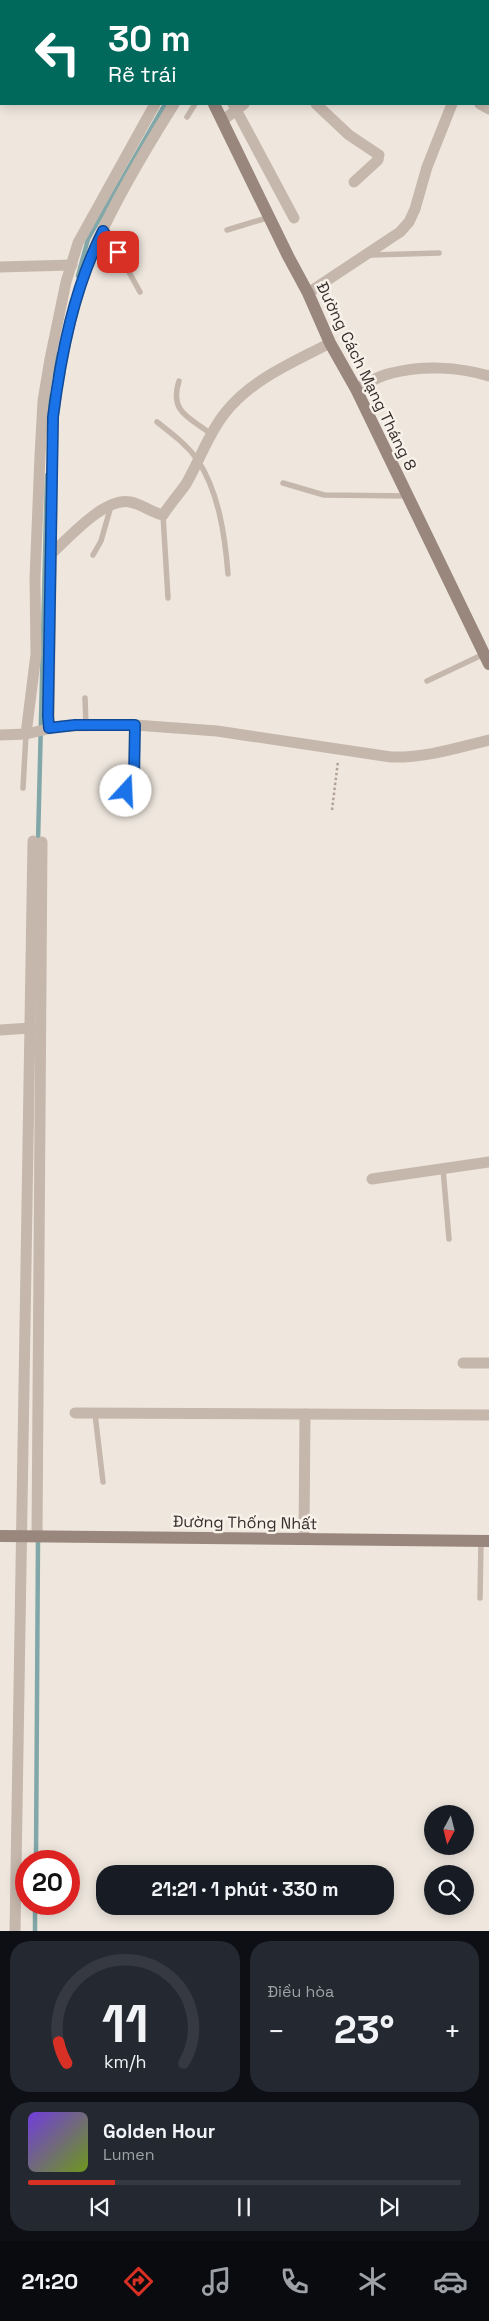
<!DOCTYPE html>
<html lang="vi">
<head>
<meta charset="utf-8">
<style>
  body { margin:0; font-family:"Space Grotesk",sans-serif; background:#242831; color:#f1f3f6; height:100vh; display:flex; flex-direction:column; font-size:19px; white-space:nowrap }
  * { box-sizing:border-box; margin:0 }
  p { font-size:16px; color:#9ea1a6 }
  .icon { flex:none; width:28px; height:28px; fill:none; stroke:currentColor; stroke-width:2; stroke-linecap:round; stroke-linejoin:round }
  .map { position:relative; height:1931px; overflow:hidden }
  .side { display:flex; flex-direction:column; gap:10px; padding:10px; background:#0d0f14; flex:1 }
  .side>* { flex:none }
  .guide { position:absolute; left:0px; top:0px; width:490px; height:105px; box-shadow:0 2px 12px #0003; background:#00695c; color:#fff; overflow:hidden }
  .needle { width:32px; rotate:187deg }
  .tools { position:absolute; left:424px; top:1805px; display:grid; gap:10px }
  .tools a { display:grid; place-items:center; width:50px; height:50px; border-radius:50%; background:#171b24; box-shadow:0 2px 12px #0003; font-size:25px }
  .speed { position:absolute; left:15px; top:1850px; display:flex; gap:10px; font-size:25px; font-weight:700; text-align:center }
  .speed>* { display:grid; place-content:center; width:65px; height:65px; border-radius:50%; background:#171b24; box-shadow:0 2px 12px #0003; line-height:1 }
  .speed .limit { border:8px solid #d22; background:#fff; color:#111 }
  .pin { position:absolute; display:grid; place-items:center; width:42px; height:42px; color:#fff; margin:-21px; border-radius:10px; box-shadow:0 2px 8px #0006 }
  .me { position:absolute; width:55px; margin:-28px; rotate:20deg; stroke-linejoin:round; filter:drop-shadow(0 0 4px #0008) }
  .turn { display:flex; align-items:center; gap:18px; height:105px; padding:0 25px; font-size:22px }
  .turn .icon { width:65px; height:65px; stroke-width:2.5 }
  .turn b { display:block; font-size:35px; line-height:42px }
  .big { font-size:38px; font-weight:600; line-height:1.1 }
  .side .widget { flex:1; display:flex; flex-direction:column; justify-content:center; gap:8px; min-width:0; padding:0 18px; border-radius:20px; background:#242831 }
  .side .dial { align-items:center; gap:0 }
  .dial svg { height:130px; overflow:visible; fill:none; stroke:#363941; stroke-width:7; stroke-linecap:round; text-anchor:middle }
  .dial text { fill:#f1f3f6; stroke:none }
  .song { display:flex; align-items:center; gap:15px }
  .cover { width:60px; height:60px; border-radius:8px; background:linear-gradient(135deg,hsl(260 70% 55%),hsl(80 70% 35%)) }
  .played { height:5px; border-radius:2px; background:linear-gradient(90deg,#d93025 20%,#363941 20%) }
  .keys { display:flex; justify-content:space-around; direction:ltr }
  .heat { display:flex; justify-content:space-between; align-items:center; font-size:28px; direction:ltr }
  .side .tiles { flex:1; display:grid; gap:10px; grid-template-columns:1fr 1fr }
  .widget:last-child { grid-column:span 2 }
  .trip { position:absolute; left:96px; top:1865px; width:298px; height:50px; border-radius:20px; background:#171b24; box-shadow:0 2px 12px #0003; font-weight:600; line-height:50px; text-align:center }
  .tabs { display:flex; height:80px; justify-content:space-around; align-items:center; background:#090b0e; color:#9ea1a6 }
  .tabs .icon { width:35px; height:35px }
  .tabs .on { color:#d93025 }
  .tabs b { font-size:22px; color:#f1f3f6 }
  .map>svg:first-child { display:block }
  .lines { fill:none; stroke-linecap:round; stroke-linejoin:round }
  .stream { stroke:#81a7a9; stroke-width:4.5 }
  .path { stroke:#b2a296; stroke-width:2.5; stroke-dasharray:2.5 2.5; stroke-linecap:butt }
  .lane { stroke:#c6b7ac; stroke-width:5.5 }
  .street { stroke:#c6b7ac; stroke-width:11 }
  .secondary { stroke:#99877d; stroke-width:12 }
  .route-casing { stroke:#114b97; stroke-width:12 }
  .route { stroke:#1a73e8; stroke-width:9 }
  .labels { text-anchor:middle; stroke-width:5; stroke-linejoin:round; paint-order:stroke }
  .street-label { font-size:16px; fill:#352d2a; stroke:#f7f1ea }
</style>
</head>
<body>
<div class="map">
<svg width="489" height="1931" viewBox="0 0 489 1931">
  <rect width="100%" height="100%" fill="#efe7de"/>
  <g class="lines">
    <g class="stream">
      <polyline points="223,1 224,0"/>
      <polyline points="78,276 88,239 165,104"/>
      <polyline points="52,375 58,354"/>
      <polyline points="48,413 49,395"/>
      <polyline points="38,842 47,475"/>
      <polyline points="36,1861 38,1538"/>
      <polyline points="35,1931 35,1904"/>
    </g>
    <polyline class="path" points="332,810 338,761"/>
    <g class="lane">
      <polyline points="187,117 195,104"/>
      <polyline points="227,230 270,217"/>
      <polyline points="103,231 118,252 140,292"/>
      <polyline points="371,255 439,253"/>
      <path d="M179,381C169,412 189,417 211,434"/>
      <path d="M157,422C171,433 186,444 197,459C219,492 225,536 228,574"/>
      <polyline points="283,483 324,495 408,496"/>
      <polyline points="163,515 168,598"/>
      <polyline points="93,555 101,541 111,506"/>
      <polyline points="427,681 484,654"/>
      <polyline points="85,698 86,726"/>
      <polyline points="23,788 26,734"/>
      <polyline points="115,792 126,791 132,787 135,725"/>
      <polyline points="443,1169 449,1239"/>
      <polyline points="95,1414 103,1482"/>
      <polyline points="480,1598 481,1541"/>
    </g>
    <g class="street">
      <polyline points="182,0 182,1"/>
      <polyline points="211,1 212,0"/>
      <polyline points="231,1 231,0"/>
      <polyline points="233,104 294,218"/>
      <polyline points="316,104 349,135 379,155 378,160 354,182"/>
      <polyline points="480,104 489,109"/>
      <polyline points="222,121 244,104"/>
      <polyline points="0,267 72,265"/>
      <polyline points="308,293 400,232 409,222 415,209 427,167 452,104"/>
      <path d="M356,389C367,383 380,375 392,373C423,365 459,367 489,376"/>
      <path d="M50,555C68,539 104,497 130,502C141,504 151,512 163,515C170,504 179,494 186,484C200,460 208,434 225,413C252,379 292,363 330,343"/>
      <path d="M49,728L53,417C61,358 73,296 98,240C119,193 147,147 174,104"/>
      <polyline points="26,734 36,654 35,578 40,456 43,401 50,359 66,282 78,243 155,104"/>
      <path d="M0,735L26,734L61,726L135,725L217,731L391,757C425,758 456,748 489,740"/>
      <polyline points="0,1030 31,1028"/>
      <polyline points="372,1179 489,1162"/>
      <polyline points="463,1363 489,1363"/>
      <polyline points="75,1413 489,1415"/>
      <polyline points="37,1536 42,842"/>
      <polyline points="304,1539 305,1414"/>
      <polyline points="15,1931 33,841"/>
    </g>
    <g class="secondary">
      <polyline points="161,0 162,1"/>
      <polyline points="214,104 288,256 308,293 330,343 356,389 489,664"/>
      <polyline points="0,1536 489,1541"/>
    </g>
  </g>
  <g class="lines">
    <defs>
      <path id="route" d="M118,252L103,231C74,288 61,354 53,417L48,716L49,728L75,725H135L134,778L132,786L126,791"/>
    </defs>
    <use href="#route" class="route-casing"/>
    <use href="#route" class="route"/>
  </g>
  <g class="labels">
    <g class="street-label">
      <text transform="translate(367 376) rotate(64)" y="6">Đường Cách Mạng Tháng 8</text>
      <text transform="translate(245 1522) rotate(1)" y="6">Đường Thống Nhất</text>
    </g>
  </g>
</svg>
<div class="tools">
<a><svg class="needle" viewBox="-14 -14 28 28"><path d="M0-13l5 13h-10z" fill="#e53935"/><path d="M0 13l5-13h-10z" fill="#9ea1a6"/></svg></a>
<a><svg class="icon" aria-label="search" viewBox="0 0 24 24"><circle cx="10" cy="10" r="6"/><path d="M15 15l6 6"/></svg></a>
</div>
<div class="speed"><div class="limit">20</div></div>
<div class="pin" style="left:118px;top:252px;background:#d93025"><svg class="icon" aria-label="arrive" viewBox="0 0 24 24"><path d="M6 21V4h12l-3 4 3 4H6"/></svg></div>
<svg class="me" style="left:126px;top:791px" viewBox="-20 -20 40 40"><circle r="19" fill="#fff"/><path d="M0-13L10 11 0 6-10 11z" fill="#1a73e8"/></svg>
<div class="trip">21:21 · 1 phút · 330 m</div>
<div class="guide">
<div class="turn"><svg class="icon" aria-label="left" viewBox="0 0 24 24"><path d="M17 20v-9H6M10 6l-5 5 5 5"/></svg><div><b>30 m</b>Rẽ trái</div></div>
</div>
</div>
<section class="side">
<div class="tiles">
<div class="widget dial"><svg viewBox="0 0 100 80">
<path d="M14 69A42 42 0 1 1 86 69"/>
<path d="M14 69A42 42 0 0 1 9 56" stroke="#d93025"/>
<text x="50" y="56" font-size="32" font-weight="700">11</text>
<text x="50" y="72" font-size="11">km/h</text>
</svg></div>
<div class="widget"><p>Điều hòa</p>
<div class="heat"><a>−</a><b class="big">23°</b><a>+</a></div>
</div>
<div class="widget">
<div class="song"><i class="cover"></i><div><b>Golden Hour</b><p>Lumen</p></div></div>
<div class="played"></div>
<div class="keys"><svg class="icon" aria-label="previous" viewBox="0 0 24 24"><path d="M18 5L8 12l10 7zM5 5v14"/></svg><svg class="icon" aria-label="pause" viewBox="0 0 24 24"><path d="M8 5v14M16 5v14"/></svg><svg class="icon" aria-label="next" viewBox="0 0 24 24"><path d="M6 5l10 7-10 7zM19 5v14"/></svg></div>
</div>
</div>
</section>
<nav class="tabs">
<b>21:20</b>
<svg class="icon on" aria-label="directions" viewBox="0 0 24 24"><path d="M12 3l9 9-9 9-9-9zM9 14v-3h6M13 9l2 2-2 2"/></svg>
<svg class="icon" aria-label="music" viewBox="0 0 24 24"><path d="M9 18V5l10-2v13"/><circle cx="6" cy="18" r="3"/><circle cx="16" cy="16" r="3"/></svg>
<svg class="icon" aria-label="phone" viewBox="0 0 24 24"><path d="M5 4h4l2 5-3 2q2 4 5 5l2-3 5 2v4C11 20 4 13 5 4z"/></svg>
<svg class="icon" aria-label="climate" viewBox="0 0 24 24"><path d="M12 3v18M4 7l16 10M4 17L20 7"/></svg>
<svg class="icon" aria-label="car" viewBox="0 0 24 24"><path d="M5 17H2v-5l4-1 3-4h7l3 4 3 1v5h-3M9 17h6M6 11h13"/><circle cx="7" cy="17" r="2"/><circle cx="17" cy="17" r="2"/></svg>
</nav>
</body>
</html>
